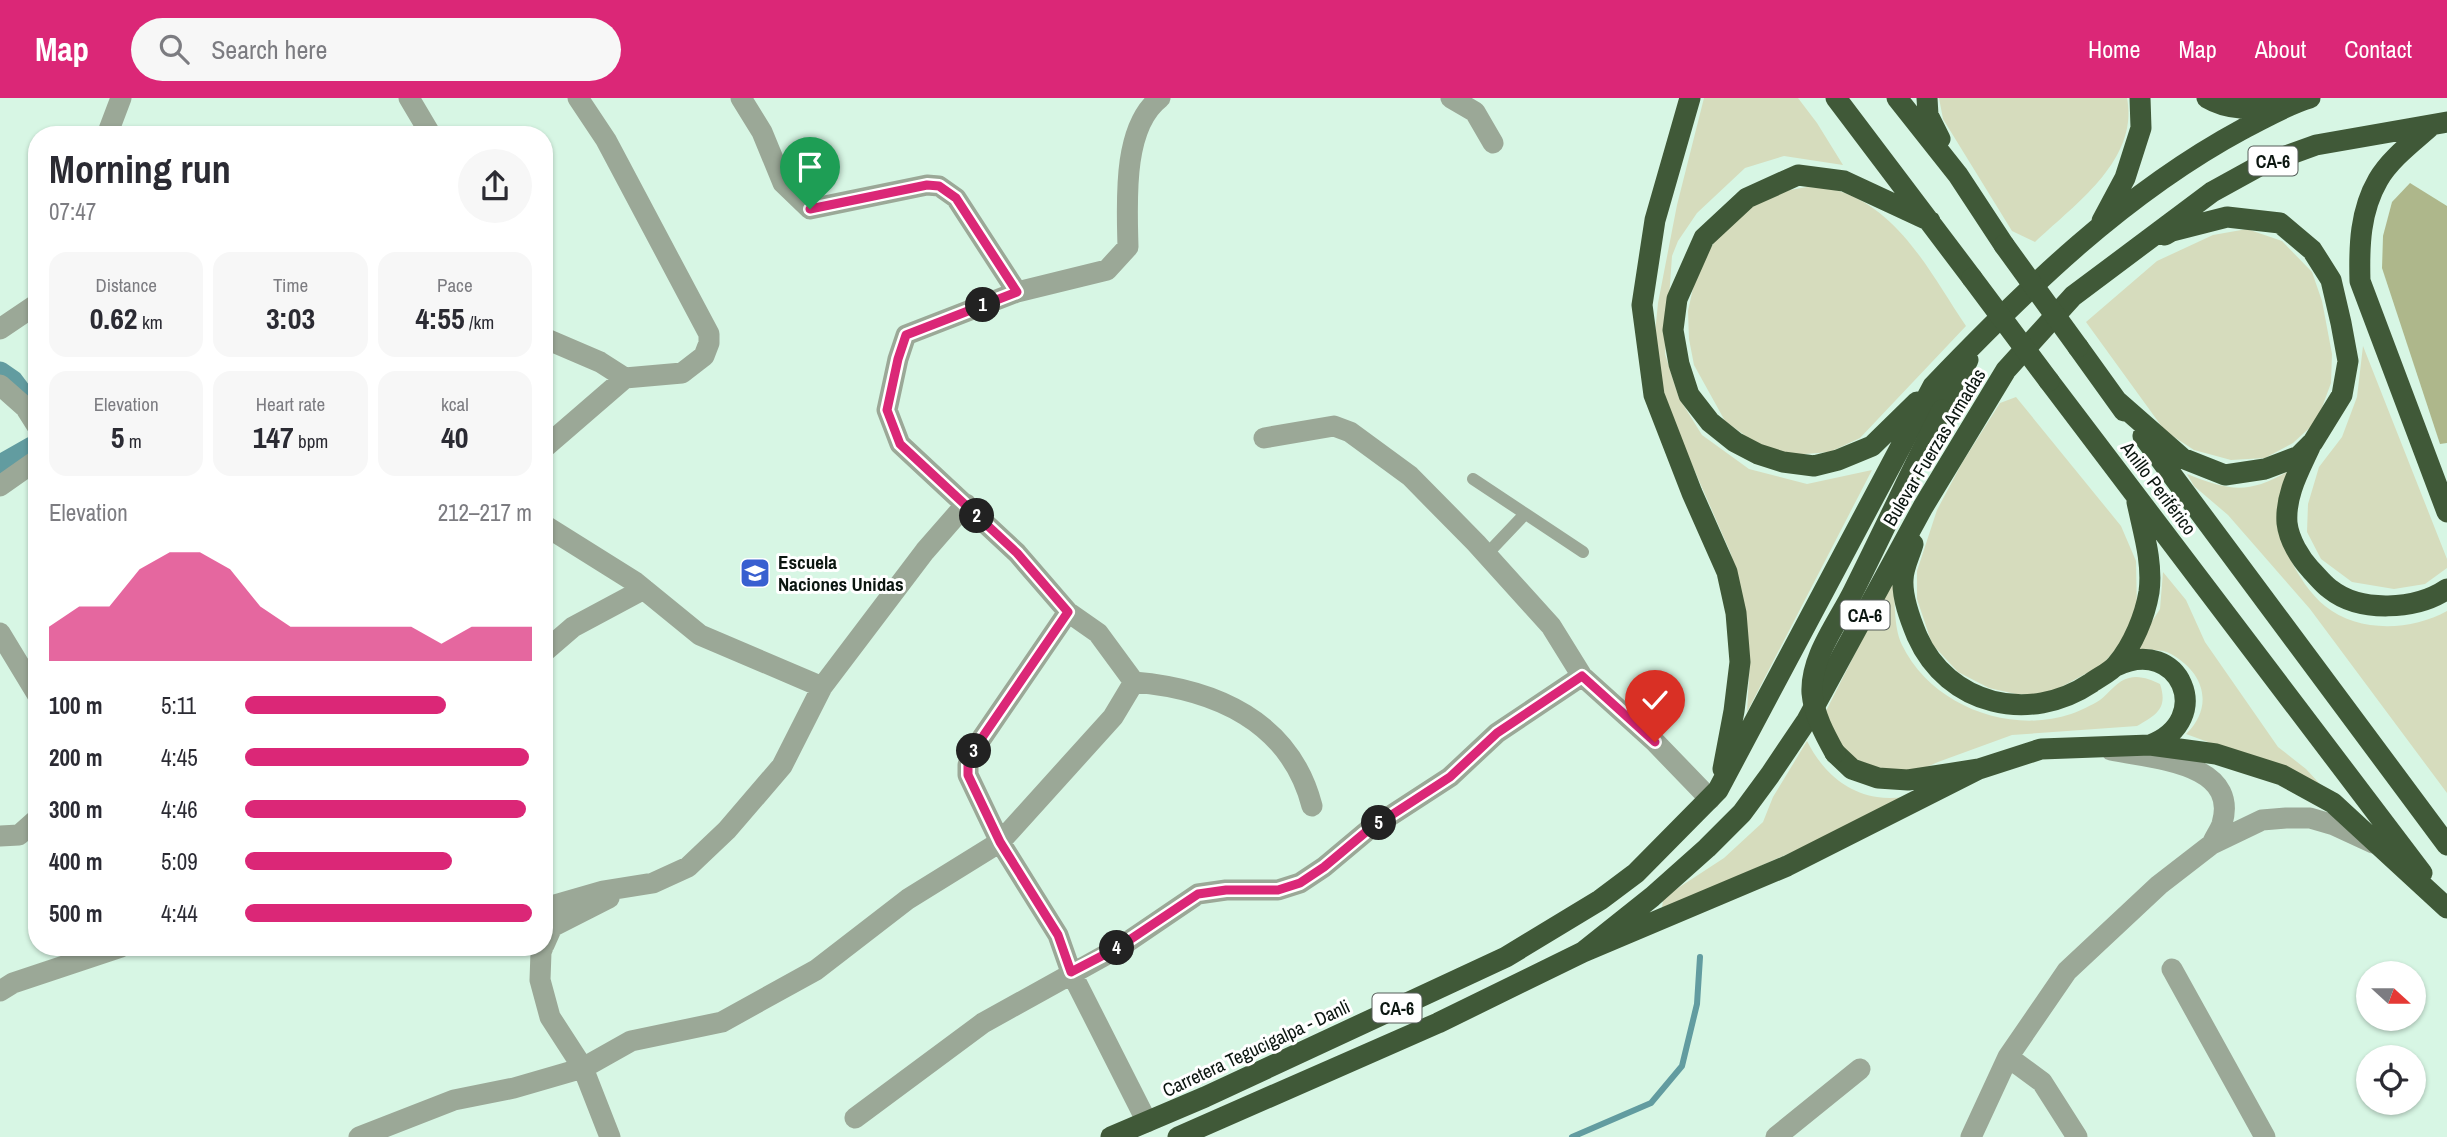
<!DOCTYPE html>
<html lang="en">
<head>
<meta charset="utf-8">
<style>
	:root { --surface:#fff; --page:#f7f7f7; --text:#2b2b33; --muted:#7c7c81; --accent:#db2777 }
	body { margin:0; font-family:"Archivo Narrow",sans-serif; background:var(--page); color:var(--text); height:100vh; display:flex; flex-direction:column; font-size:26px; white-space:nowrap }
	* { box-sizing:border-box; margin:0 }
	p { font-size:23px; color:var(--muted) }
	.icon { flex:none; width:38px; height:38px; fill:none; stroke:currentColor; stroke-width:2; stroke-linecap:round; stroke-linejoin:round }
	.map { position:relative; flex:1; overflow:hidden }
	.side { position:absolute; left:28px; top:28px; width:525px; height:830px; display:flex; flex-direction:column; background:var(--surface); border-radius:28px; box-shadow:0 2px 5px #0004 }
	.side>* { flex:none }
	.needle { width:46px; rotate:111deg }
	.fabs { position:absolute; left:2356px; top:863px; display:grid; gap:14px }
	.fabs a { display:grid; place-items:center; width:70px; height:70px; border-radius:50%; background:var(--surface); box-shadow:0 2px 5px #0004; font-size:35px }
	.pin { position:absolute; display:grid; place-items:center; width:60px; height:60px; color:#fff; margin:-72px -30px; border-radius:50% 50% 50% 0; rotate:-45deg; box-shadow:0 0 7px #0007 }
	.pin .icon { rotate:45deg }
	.km { position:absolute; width:35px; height:35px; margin:-18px; border-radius:50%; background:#222; color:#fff; font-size:19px; line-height:35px; text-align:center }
	.round { display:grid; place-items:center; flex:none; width:74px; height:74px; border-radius:37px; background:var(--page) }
	.head { display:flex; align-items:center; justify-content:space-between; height:119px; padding:0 21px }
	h1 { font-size:38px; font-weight:700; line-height:52px }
	.stats { display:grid; grid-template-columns:repeat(3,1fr); gap:10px; height:119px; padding:7px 21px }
	.stats div { display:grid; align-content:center; border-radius:18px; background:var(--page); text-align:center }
	.stats b { font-size:30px; font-weight:700 }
	.stats small { font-size:19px; font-weight:400 }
	.stats p { font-size:19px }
	.chart { height:196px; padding:14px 21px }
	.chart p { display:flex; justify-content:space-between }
	.chart svg { width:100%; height:126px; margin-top:7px; fill:var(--accent); opacity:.7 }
	ul { padding:0 21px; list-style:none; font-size:23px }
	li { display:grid; grid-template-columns:112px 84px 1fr; align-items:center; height:52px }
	li i { height:18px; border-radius:9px; background:var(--accent) }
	header { display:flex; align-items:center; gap:42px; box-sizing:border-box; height:98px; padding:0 35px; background:var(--accent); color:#fff }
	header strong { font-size:33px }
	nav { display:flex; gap:38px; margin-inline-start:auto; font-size:24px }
	.search { width:490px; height:63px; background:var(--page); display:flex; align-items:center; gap:18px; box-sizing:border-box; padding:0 24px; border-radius:38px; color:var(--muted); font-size:26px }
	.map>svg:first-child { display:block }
	.green { fill:#d6dcbd }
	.forest { fill:#aeb78b }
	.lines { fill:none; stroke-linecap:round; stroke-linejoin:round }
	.stream { stroke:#629ca0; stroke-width:6 }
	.canal { stroke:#629ca0; stroke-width:21 }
	.lane { stroke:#9ba897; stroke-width:12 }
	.street { stroke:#9ba897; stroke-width:21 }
	.highway { stroke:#405938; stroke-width:21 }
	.highway-bridge { stroke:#405938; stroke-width:21 }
	.route-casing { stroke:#fff; stroke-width:14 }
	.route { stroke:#db2777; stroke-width:9 }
	.labels { text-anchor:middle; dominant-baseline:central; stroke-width:6; stroke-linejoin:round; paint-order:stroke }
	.shield { fill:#fff; stroke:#545c58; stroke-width:2 }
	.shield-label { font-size:18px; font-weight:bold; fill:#0b1610 }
	.street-label { font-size:19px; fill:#0b1610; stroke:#fff }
	.poi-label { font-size:19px; font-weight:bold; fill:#0b1610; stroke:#fff; text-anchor:start }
</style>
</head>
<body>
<header>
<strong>Map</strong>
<div class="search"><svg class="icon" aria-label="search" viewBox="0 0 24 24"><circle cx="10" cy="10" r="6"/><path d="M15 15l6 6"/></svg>Search here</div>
<nav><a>Home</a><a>Map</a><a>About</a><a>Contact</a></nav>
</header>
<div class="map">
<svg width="2447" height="1039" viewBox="0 0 2447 1039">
	<rect width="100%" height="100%" fill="#d7f6e4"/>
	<path class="green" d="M1704 0H1798L1817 25 1843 67 1784 58 1745 70 1697 115 1678 143 1672 158 1665 256 1679 300 1702 337 1749 371 1807 386 1872 372 1747 614 1750 561 1731 456 1680 339 1660 284 1653 255 1658 205 1677 107Z
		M1939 0H2127C2139 62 2075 106 2035 144L2012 133 1943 21Z
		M1807 89C1817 90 1829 89 1839 93 1901 113 1932 178 1966 228L1860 340 1830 354 1780 358 1754 344 1725 323 1694 267 1689 241 1688 213 1697 172 1718 138 1743 113 1779 94Z
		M2247 131 2282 143 2312 174 2322 203 2332 256 2331 285 2317 323 2293 345 2265 360 2231 362 2194 352 2165 333 2086 224 2157 163 2213 137Z
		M2363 248 2447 461V470L2425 486 2394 491 2352 484 2321 461 2307 434 2308 406 2319 369 2342 339 2357 299Z
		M2016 299 2121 428 2136 463 2137 513 2124 542 2102 567 2048 596H2016L1989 590 1958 574 1932 546 1917 501V473L1937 412 1962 365 2000 305Z
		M2287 374C2287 391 2285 449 2290 460 2297 476 2311 497 2325 508 2358 535 2411 533 2447 513V695L2310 511 2228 417 2194 388 2187 376C2228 392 2247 397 2287 374Z
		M2163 474 2186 502 2205 544 2278 649 2306 671 2330 697 2249 659 2186 636C2214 609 2205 575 2171 556 2162 551 2145 551 2134 551L2160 511Z
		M1894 478C1895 499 1893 528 1902 547 1931 607 2009 637 2071 616 2080 613 2092 607 2100 602 2109 595 2118 582 2129 580 2140 577 2151 582 2160 586 2168 610 2157 617 2137 628L2012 637 1938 664 1911 676 1889 674 1847 658 1823 619Z
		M1807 643C1821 671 1844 694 1877 699 1889 701 1903 699 1916 699L1668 809H1662L1663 803 1672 794 1724 760 1763 724 1773 699Z"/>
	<path class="forest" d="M2410 85 2447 108V345L2440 346 2382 170 2383 138 2392 104Z"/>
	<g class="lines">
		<path class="stream" d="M1572 1039 1651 1005 1682 968 1697 906 1700 859"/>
		<path class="canal" d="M0 274 13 283 34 311
			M0 367 32 349"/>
		<path class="lane" d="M1473 381 1583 454
			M1487 456 1525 416"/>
		<path class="street" d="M409 0 431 37
			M741 0 762 34 783 85 810 111 927 87 939 88 956 100 1017 194
			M1160 0C1122 29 1127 105 1128 149L1107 172 1017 194 906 237 898 261 887 312 900 346 1017 455 1068 514 1098 535 1134 584C1215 591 1290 623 1312 708
			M1451 0 1475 14 1493 45
			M107 37 121 0
			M0 231 37 206
			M544 240 600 264 625 280
			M0 287 25 309 37 328
			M1264 340 1334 328 1350 334 1410 378 1476 445 1551 528 1582 578 1655 644 1710 701
			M544 350 625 280 682 275 704 258 709 245V236L606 42 578 0
			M0 388 37 362
			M544 427 635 484 700 537 822 589
			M1068 514 975 650 968 667V677L1000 744 1058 837 1071 874 1147 1024
			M0 535 37 596
			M544 554 573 529 644 491
			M2111 652C2152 661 2240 664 2222 726 2220 732 2215 739 2212 746
			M0 738 19 737 37 721
			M544 810 603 793 653 785 688 769 727 732 782 668 822 589 925 453 966 406
			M544 847 552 829 609 800
			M543 849 541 854 540 882 550 919 583 970 610 1039
			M2172 871 2265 1039
			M0 893 13 885 121 849
			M2008 959 2042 984 2077 1039
			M855 1020 983 925 1120 849 1198 796 1226 792H1278L1300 785 1324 769 1367 733 1450 679 1497 635 1582 578
			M359 1039 454 1002 514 990 583 970 631 943 722 924 816 872 908 801 1000 744 1113 619 1134 584
			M1776 1039 1860 971
			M1971 1039 2008 959 2067 873 2159 787 2212 746 2262 722 2286 720H2310L2334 727 2373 745"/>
		<path class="highway" d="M1690 0 1655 122 1642 207 1654 297 1692 395 1727 474 1736 515 1740 564 1734 613 1723 671
			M1836 0 1972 180
			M1897 0 1958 77 2004 147
			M1927 0 1928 17 1940 41
			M2207 0C2229 13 2251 11 2276 8
			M2431 28C2413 44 2390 61 2378 82 2360 113 2359 148 2360 183L2447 414
			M2102 123 2125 80 2141 30 2140 0
			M2078 249 2124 313
			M2049 283 2422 775
			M2117 303 2182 360 2225 377 2265 371 2299 358 2313 344 2342 297 2348 263 2341 225 2331 182 2312 152 2280 125 2227 119 2172 133 2165 137
			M1917 304 1872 348 1838 362 1814 368 1783 364 1758 356 1735 344 1710 324 1689 297 1679 266 1673 232 1677 201 1704 140 1747 100 1798 77 1844 83 1930 123
			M1942 312 1968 262
			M2143 338 2447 747
			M2310 349C2299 373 2285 397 2287 425 2289 442 2300 460 2311 472 2317 478 2323 486 2330 491 2360 515 2416 512 2447 491
			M1913 446C1910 457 1903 470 1903 482 1902 500 1910 521 1917 538 1948 608 2030 626 2091 585 2099 579 2111 574 2117 566 2133 547 2145 518 2149 494 2153 464 2143 433 2137 404
			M2116 568C2180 537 2216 622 2150 647
			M1835 655 1852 671 1878 680 1908 682 1979 671 2041 651 2150 647 2216 656 2282 677 2333 705 2447 810
			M1583 854 1652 799 1707 750 1742 715 1770 677 1807 622 1923 409 2006 272 2073 198 2212 94 2261 67 2316 47 2447 24
			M1111 1039 1205 999 1506 859 1600 802 1636 775 1718 692 1933 288C2026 191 2124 95 2243 31 2265 20 2286 7 2310 0
			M1178 1039 1438 925 1583 854 1787 768 1979 671"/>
		<path class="highway-bridge" d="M2004 147 2078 249
			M1972 180 2049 283
			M1835 655C1825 637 1814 617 1812 595 1810 559 1839 523 1854 492 1884 432 1912 372 1942 312"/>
	</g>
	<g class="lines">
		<g class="route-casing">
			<path id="route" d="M810 111 927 87 939 88 956 100 1017 194 906 237 898 261 887 312 900 346 1017 455 1068 514 975 650 968 667V677L1000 744 1058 837 1071 874 1119 849 1198 796 1226 792H1278L1300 785 1324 769 1367 733 1450 679 1497 635 1582 578 1655 644"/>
		</g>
		<use href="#route" class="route"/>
	</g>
	<defs>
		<g id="school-square" transform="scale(1.575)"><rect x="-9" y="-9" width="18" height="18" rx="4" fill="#395fd0" stroke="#fff"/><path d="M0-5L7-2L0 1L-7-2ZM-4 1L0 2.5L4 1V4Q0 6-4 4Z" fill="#fff"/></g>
	</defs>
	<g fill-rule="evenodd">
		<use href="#school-square" x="755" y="475"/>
	</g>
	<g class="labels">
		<g class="shield">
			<rect x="2248.5" y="48.5" width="49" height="29" rx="5"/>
			<rect x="1840.5" y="502.5" width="49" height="29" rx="5"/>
			<rect x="1372.5" y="895.5" width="49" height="29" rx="5"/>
		</g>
		<g class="shield-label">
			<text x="2273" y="63">CA-6</text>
			<text x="1865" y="517">CA-6</text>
			<text x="1397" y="910">CA-6</text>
		</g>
		<g class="street-label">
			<text transform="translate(1934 349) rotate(-59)">Bulevar Fuerzas Armadas</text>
			<text transform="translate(2159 390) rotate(53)">Anillo Periférico</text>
			<text transform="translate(1256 950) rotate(-25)">Carretera Tegucigalpa - Danli</text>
		</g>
		<g class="poi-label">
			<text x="778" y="464">Escuela<tspan x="778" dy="22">Naciones Unidas</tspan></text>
		</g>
	</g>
</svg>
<div class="fabs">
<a><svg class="needle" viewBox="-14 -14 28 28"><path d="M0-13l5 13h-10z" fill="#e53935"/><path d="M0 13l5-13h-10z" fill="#7c7c81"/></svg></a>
<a><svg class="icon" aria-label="locate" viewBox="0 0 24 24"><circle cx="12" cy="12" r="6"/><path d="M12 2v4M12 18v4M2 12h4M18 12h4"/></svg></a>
</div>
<div class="pin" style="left:810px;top:111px;background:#1e9e55"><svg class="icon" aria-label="arrive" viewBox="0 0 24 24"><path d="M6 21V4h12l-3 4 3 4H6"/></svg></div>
<div class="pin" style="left:1655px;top:644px;background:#d93025"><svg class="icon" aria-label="check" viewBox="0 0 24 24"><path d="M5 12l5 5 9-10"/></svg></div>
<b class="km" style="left:983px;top:207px">1</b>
<b class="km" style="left:977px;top:418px">2</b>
<b class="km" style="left:974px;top:653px">3</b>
<b class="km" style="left:1117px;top:850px">4</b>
<b class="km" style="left:1379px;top:725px">5</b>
<section class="side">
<div class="head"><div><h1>Morning run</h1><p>07:47</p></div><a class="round"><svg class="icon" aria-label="share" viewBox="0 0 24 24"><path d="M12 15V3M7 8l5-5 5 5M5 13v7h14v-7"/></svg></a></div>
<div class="stats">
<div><p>Distance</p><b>0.62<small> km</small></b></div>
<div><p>Time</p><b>3:03</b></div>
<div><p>Pace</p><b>4:55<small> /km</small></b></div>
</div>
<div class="stats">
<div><p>Elevation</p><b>5<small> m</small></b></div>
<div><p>Heart rate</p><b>147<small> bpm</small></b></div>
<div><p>kcal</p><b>40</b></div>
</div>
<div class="chart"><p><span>Elevation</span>212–217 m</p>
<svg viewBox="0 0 160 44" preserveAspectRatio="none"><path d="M0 44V32L10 25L20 25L30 12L40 6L50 6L60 12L70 25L80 32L90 32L100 32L110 32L120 32L130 38L140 32L150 32L160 32V44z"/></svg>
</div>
<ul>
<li><b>100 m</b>5:11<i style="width:70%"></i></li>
<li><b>200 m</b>4:45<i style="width:99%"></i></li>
<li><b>300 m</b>4:46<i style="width:98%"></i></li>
<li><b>400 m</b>5:09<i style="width:72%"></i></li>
<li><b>500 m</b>4:44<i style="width:100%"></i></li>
</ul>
</section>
</div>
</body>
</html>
